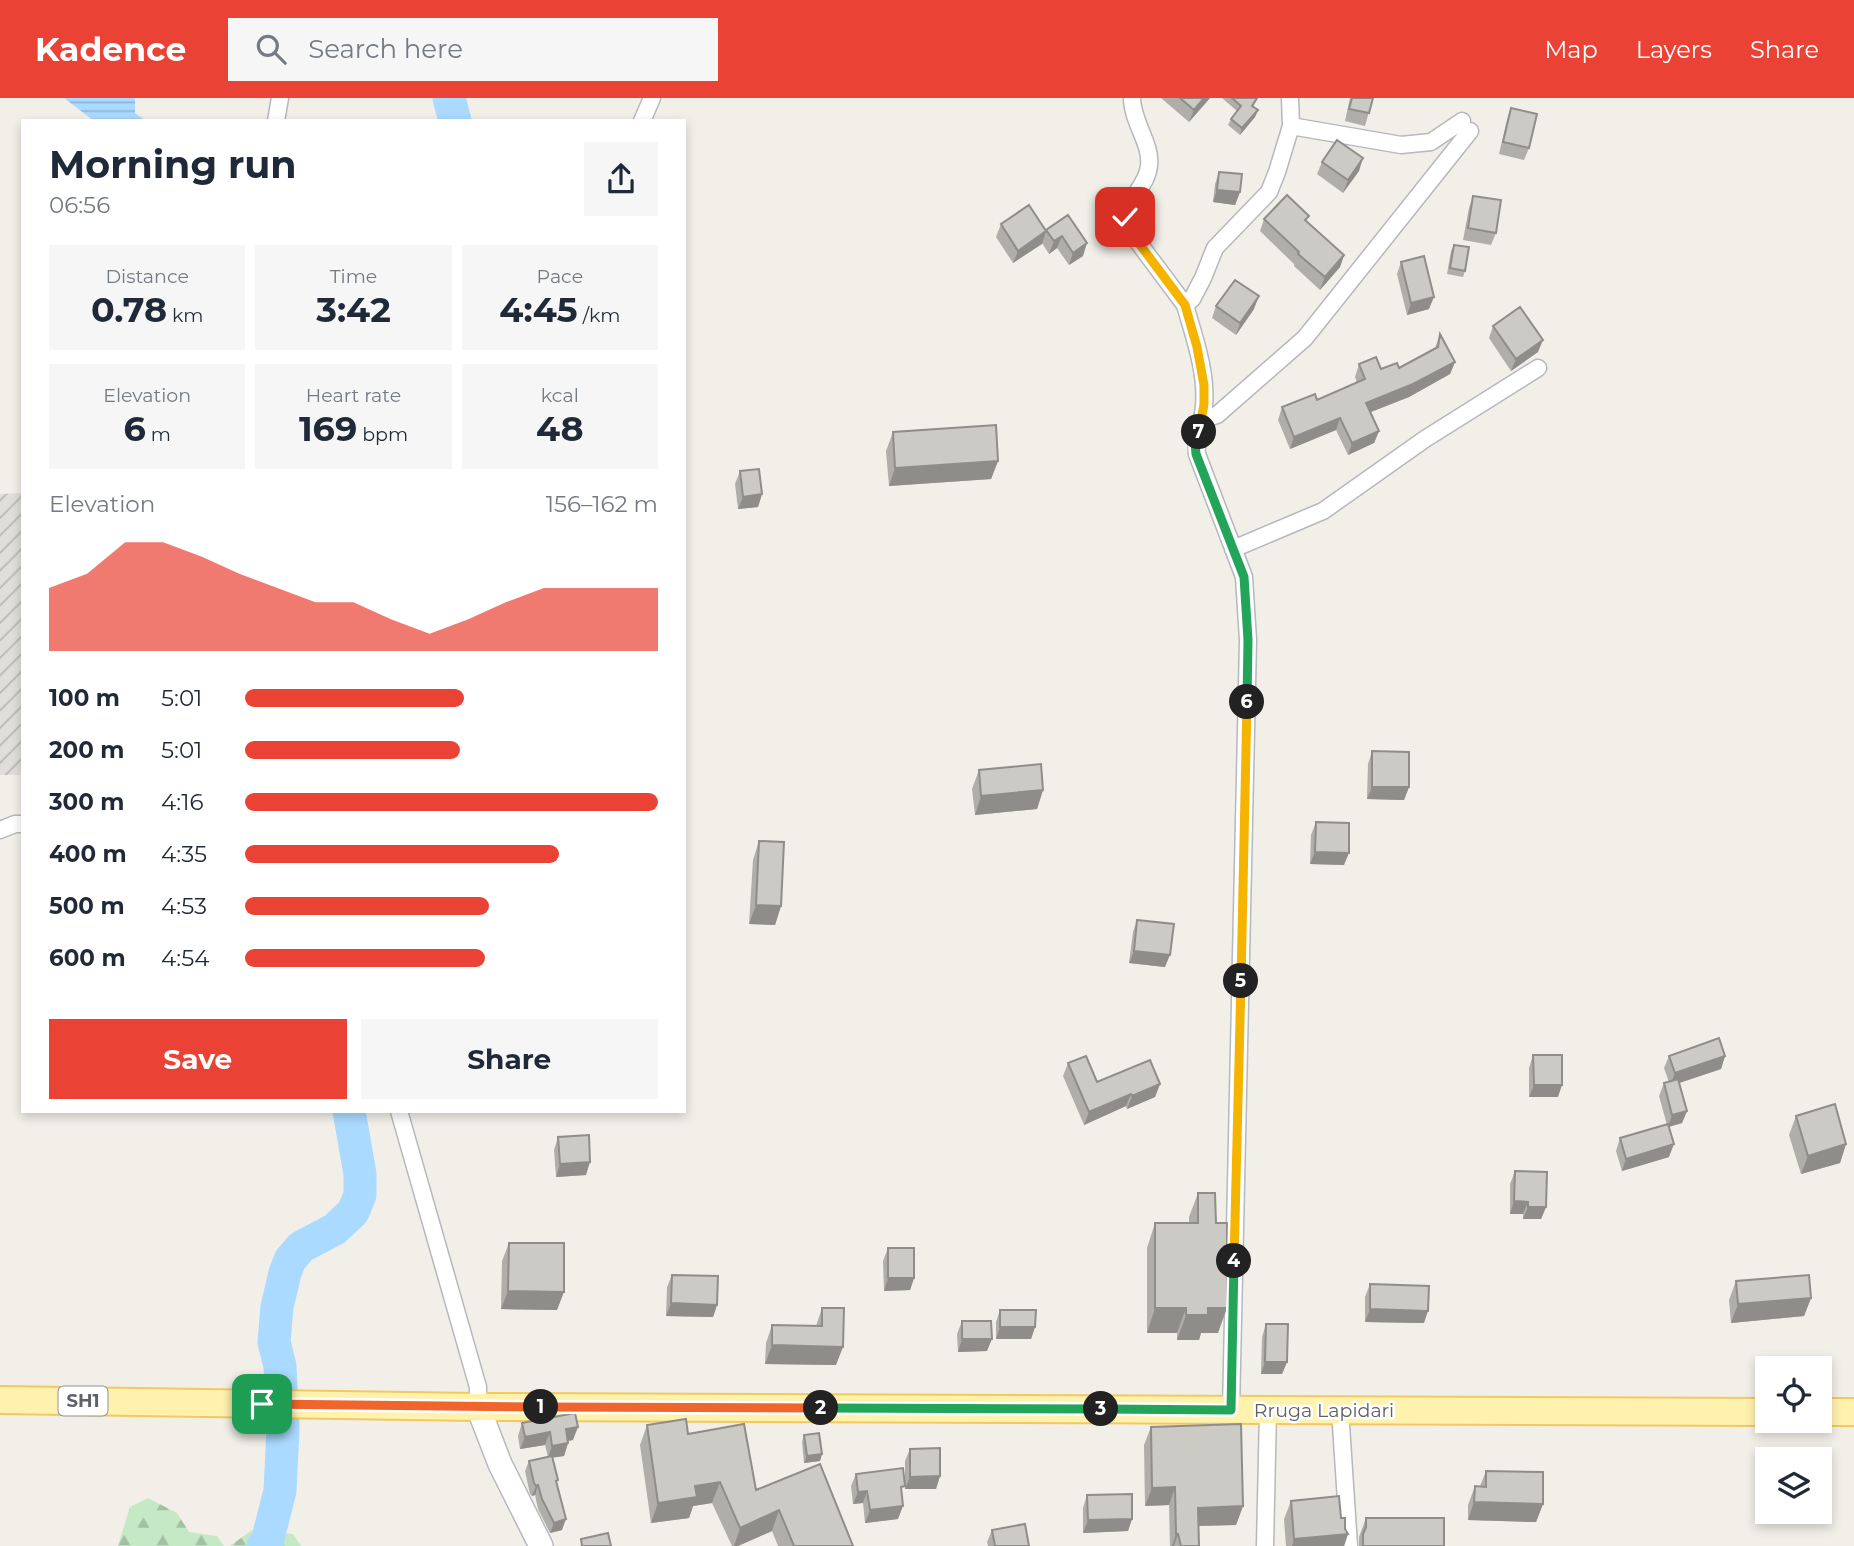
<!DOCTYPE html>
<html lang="en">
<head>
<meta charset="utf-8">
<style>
	:root { --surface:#fff; --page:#f6f6f7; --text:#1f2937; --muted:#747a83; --accent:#ea4335 }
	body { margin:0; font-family:Montserrat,sans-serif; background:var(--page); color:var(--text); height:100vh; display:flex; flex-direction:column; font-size:26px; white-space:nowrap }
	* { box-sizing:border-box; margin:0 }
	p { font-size:23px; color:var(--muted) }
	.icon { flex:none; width:38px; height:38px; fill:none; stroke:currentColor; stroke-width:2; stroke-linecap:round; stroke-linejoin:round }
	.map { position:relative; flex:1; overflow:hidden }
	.details { position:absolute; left:21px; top:21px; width:665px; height:994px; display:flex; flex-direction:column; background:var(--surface); border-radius:0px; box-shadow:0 4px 10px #0003 }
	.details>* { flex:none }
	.buttons { position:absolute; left:1755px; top:1258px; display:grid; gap:14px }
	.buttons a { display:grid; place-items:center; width:77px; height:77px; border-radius:0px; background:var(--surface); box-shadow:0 4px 10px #0003; font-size:35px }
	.pin { position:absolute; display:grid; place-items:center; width:60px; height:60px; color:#fff; margin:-30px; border-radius:14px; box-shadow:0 4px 10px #0006 }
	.km { position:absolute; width:35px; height:35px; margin:-18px; border-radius:50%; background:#222; color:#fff; font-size:19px; line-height:35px; text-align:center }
	.round { display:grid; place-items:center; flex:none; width:74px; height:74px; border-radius:0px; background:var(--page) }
	.headline { display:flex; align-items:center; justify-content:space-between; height:119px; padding:0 28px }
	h1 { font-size:38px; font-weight:700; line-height:52px }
	.stats { display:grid; grid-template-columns:repeat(3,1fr); gap:10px; height:119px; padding:7px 28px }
	.stats div { display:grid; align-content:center; border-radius:0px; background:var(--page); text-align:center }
	.stats b { font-size:35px; font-weight:700 }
	.stats small { font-size:19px; font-weight:400 }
	.stats p { font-size:19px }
	.chart { height:196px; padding:14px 28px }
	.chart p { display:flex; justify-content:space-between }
	.chart svg { width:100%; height:126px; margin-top:7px; fill:var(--accent); opacity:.7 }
	.button { display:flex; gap:14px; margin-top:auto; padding:14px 28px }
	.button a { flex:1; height:80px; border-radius:0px; background:var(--accent); color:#fff; font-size:28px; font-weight:700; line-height:80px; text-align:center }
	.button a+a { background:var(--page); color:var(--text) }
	ul { padding:0 28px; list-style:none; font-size:23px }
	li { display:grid; grid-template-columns:112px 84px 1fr; align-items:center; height:52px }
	li i { height:18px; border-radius:9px; background:var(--accent) }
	header { display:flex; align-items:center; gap:42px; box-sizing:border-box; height:98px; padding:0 35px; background:var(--accent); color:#fff }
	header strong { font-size:33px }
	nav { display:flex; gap:38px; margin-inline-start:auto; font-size:24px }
	.search { width:490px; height:63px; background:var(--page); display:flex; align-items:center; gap:18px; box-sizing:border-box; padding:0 24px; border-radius:0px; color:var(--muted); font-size:26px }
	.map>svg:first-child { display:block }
	.industrial { fill:url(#industrial-furrows) }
	.forest { fill:url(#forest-firs) }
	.water { fill:url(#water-rules) }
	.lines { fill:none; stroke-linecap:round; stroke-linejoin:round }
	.stream { stroke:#aadaff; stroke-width:5 }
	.river { stroke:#aadaff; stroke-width:33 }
	.street-casing { stroke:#b5b8bc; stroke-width:19 }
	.secondary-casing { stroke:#b6babf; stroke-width:26 }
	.primary-casing { stroke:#f2c960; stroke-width:30 }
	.street { stroke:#fff; stroke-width:16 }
	.secondary { stroke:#fff; stroke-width:23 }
	.primary { stroke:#fff2af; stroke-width:26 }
	.wall { fill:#afaea9 }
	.shaded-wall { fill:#8f8d8a }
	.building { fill:#cccac5; stroke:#8f8d8a; stroke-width:2 }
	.split-1-casing { stroke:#fff; stroke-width:14 }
	.split-2-casing { stroke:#fff; stroke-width:14 }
	.split-3-casing { stroke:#fff; stroke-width:14 }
	.split-4-casing { stroke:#fff; stroke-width:14 }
	.split-5-casing { stroke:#fff; stroke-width:14 }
	.split-6-casing { stroke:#fff; stroke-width:14 }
	.split-7-casing { stroke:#fff; stroke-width:14 }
	.split-8-casing { stroke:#fff; stroke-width:14 }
	.split-1 { stroke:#f0652b; stroke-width:9 }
	.split-2 { stroke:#f0652b; stroke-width:9 }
	.split-3 { stroke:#22a559; stroke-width:9 }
	.split-4 { stroke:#22a559; stroke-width:9 }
	.split-5 { stroke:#f5b400; stroke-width:9 }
	.split-6 { stroke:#f5b400; stroke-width:9 }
	.split-7 { stroke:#22a559; stroke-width:9 }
	.split-8 { stroke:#f5b400; stroke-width:9 }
	.labels { text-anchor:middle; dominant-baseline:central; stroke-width:5; stroke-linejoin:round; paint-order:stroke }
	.shield { fill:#fff; stroke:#8f9295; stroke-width:2 }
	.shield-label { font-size:18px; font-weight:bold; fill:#5f6368 }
	.street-label { font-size:19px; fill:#5f6368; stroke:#fff }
</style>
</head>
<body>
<header>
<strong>Kadence</strong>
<div class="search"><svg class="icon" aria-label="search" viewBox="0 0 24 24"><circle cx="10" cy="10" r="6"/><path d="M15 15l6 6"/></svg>Search here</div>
<nav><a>Map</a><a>Layers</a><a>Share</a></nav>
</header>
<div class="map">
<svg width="1854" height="1448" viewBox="0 0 1854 1448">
	<defs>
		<pattern id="industrial-furrows" width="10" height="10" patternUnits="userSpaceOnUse" patternTransform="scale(1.75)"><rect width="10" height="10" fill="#e0deda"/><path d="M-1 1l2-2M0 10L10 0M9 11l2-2" fill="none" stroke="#b9b8b5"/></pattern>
		<pattern id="forest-firs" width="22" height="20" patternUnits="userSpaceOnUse" patternTransform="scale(1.75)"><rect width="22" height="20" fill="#c5e8c5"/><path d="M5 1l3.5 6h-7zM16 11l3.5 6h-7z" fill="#a3c0a4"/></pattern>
		<pattern id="water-rules" width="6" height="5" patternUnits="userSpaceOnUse" patternTransform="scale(1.75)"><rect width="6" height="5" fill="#aadaff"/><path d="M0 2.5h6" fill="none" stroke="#8eb4d2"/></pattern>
	</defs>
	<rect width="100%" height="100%" fill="#f1efe8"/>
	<path class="industrial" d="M23 395V677H0V396Z"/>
	<path class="forest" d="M148 1400 177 1415 189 1434 217 1438 224 1448H118L130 1409Z
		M252 1432 293 1436 301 1448H230Z"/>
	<path class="water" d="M64 0H135V15L146 23H94Z"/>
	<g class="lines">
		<path class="stream" d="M267 1444 272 1448"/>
		<path class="river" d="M449 0 455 23
			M263 1448 267 1444 280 1393 283 1331 280 1268 274 1244 277 1209 285 1175 290 1162 301 1149 335 1131 353 1114 360 1097V1076L349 1013"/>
		<g class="street-casing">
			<path id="street" d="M1132 0C1132 24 1152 46 1149 68 1147 90 1122 104 1126 128L1185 207
				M276 23 280 0
				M642 23 652 0
				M1291 28 1401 47 1431 44 1462 23
				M1202 322 1217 317 1305 240 1470 33
				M1233 451 1323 413 1425 341 1538 270
				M0 732 15 726H23
				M399 1013 478 1289V1309
				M1231 1312 1248 542 1244 479 1197 356C1195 339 1203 325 1204 308 1207 274 1194 239 1185 207L1192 201 1203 180 1215 150 1269 94 1277 74 1291 28 1290 0
				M1340 1312 1349 1448
				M1265 1448 1268 1312"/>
		</g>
		<g class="secondary-casing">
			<path id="secondary" d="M478 1309 500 1366 541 1448"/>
		</g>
		<g class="primary-casing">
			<path id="primary" d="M0 1302 478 1309 1768 1314
				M1820 1314H1854"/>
		</g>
		<use href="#street" class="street"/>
		<use href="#secondary" class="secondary"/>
		<use href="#primary" class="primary"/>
	</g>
	<path class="wall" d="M1161 0H1210L1189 24Z
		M1222 0H1258L1253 9 1258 12 1255 19 1240 37 1228 27 1231 21 1237 13Z
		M1350 0H1373L1365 28 1345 23Z
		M1511 10 1529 50 1524 62 1499 56 1507 22Z
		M1322 64 1359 73 1343 95 1317 76Z
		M1219 74 1240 94 1235 107 1213 104 1215 86Z
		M1473 98 1496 135 1491 147 1463 142 1469 110Z
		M1068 117 1083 158 1069 167 1057 150 1049 156 1042 145 1013 165 996 139 1001 126 1046 132Z
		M1264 121 1307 124 1344 157 1340 169 1320 192 1294 168V166L1260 133Z
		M1454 147 1465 173 1463 179 1447 176 1451 153Z
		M1401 164 1429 211 1407 217 1397 176Z
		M1216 208 1254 211 1236 237 1212 220Z
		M1493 228 1538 254 1511 273 1489 240Z
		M1440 236 1455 264 1450 276 1409 299 1370 314 1379 333 1374 345 1348 357 1336 332 1290 351 1278 322 1282 309 1317 302 1357 285 1355 279 1359 266 1381 271 1399 270 1435 250Z
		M893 334 998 363 991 381 889 388 886 353Z
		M740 373 762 396 758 409 738 411 735 386Z
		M1372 653 1409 689 1404 702 1367 701 1368 666Z
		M979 672 1043 692 1037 711 975 717 972 691Z
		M1316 724 1344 767 1310 766 1311 737Z
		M759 743 781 808 775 827 749 826 753 762Z
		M1137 822 1165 869 1129 865 1133 834Z
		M1533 957 1558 999H1529V970Z
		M1669 958H1725L1721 971 1679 985 1687 1013 1682 1025 1669 1029V1059L1622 1073 1616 1053 1620 1040 1667 1027 1659 998 1664 985 1669 984 1664 970Z
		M1068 965 1097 984 1160 986 1155 999 1127 1011 1126 1008 1084 1027 1063 978Z
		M1796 1018 1846 1046 1840 1065 1801 1076 1789 1037Z
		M558 1039 586 1077 556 1079 554 1052Z
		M1515 1073 1546 1109 1541 1121H1523V1116H1510V1086Z
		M1198 1095 1218 1235H1201L1199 1242H1177V1235H1147V1150L1155 1125H1189V1119Z
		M509 1145 557 1212 501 1211 502 1163Z
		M888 1150 914 1180 910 1192 884 1193 883 1163Z
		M672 1177 717 1207 713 1219 666 1218 667 1189Z
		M1736 1183 1811 1200 1804 1218 1731 1225 1729 1202Z
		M1370 1186 1424 1225 1365 1224V1199Z
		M822 1210 836 1267 765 1266 766 1245 772 1227 816 1228Z
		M1000 1212 1035 1229 1031 1241H996V1224Z
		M962 1223 987 1253 958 1254 957 1236Z
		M1266 1226 1287 1264 1282 1276H1261L1262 1239Z
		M522 1325 573 1342 568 1343V1345L564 1358 552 1360 562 1432 550 1435 538 1411 535 1397 532 1398 530 1396 525 1373 529 1363 548 1359 545 1347 520 1351 518 1338Z
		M647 1327 688 1336 756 1392 853 1448H778L772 1433 738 1448H732L712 1405 693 1408 689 1420 651 1425 640 1347Z
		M1151 1329 1243 1408 1236 1427 1198 1428 1199 1448H1170L1169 1407 1145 1408 1144 1347Z
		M804 1337 822 1356 820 1363 804 1365 802 1344Z
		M910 1351 940 1378 936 1391H905V1363Z
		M1486 1373 1543 1406 1536 1424 1468 1422V1407L1475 1388H1480Z
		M856 1376 902 1397 898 1421 865 1425 863 1405 853 1406 851 1388Z
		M1087 1397 1132 1421 1128 1433 1083 1435V1410Z
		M1291 1403 1341 1420 1348 1436 1344 1448H1286L1284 1421Z
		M1366 1420 1444 1448H1359V1439Z
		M992 1432 1029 1448H988L987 1444Z"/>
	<path class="shaded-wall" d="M1204 0H1210L1189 24 1194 12Z
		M1258 12 1255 19 1240 37 1242 30Z
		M1363 60 1359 73 1343 95 1348 82Z
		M1217 92 1240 94 1235 107 1213 104Z
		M1046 133 1042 146 1013 165 1018 153Z
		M1062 138 1057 150 1049 156 1054 143Z
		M1087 145 1083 158 1069 167 1073 155Z
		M1344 157 1340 169 1320 192 1325 179Z
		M1259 198 1254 211 1236 237 1240 225Z
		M1434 199 1429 211 1407 217 1411 205Z
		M1543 242 1538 254 1511 273 1516 261Z
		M1455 264 1450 276 1409 299 1361 318 1366 305Z
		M1340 320 1336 332 1290 351 1294 339Z
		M1379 333 1374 345 1348 357 1352 345Z
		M998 363 991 381 889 388 895 370Z
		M762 396 758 409 738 411 743 399Z
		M1372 689H1409L1404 702 1367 701Z
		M1043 692 1037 711 975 717 981 698Z
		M1315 754 1349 755 1344 767 1310 766Z
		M756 807 781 808 775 827 749 826Z
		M1134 853 1170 857 1165 869 1129 865Z
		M1725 958 1721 971 1670 988 1675 975Z
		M1160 986 1155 999 1127 1011 1132 998Z
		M1534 987H1562L1558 999H1529Z
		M1131 996 1126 1008 1084 1027 1089 1014Z
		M1687 1013 1682 1025 1668 1029 1672 1017Z
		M1674 1046 1669 1059 1622 1073 1626 1061Z
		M1846 1046 1840 1065 1801 1076 1808 1058Z
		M590 1064 586 1077 556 1079 560 1066Z
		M1514 1103 1528 1104 1523 1116H1510Z
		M1528 1109H1546L1541 1121H1523Z
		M888 1180H914L910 1192 884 1193Z
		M508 1193 564 1194 557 1212 501 1211Z
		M1811 1200 1804 1218 1731 1225 1738 1206Z
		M671 1205 717 1207 713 1219 666 1218Z
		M1155 1210H1186L1177 1235H1147Z
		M1208 1210H1227L1218 1235H1201L1199 1242H1177L1186 1217Z
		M1370 1211 1428 1213 1424 1225 1365 1224Z
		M1000 1229H1035L1031 1241H996Z
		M962 1241H992L987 1253 958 1254Z
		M772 1247 843 1249 836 1267 765 1266Z
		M1265 1264H1287L1282 1276H1261Z
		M578 1329 573 1342 561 1344 566 1331Z
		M550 1334 545 1347 520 1351 525 1339Z
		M568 1345 564 1358 548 1360 552 1348Z
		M822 1356 820 1363 804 1365 807 1358Z
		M940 1378 936 1391H905L910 1379Z
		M720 1384 712 1405 693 1408 689 1420 651 1425 658 1405 695 1388Z
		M538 1387 535 1397 532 1398 536 1388Z
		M1175 1389 1169 1407 1145 1408 1152 1390Z
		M867 1393 863 1405 853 1406 858 1394Z
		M1474 1404 1543 1406 1536 1424 1468 1422Z
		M903 1408 898 1421 865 1425 870 1412Z
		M1243 1408 1236 1427 1191 1428 1198 1410Z
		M779 1412 772 1433 738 1448H734L740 1430Z
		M566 1421 562 1432 550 1435 554 1425Z
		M1132 1421 1128 1433 1083 1435 1088 1422Z
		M1176 1436H1178L1174 1448H1172Z
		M1348 1436 1344 1448H1292L1294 1441Z"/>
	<path class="building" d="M1180 0H1204L1194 12Z
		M1232 0H1257L1252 8 1258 12 1242 30 1231 21 1241 8Z
		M1352 0H1373L1369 15 1349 11Z
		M1511 10 1537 16 1529 50 1503 44Z
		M1337 42 1363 60 1348 82 1322 64Z
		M1219 74 1242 76 1240 94 1217 92Z
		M1287 97 1309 118 1305 122 1344 157 1325 179 1298 156 1299 154 1264 121Z
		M1473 98 1501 102 1496 135 1468 130Z
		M1029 107 1046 133 1018 153 1001 126Z
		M1068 117 1087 145 1073 155 1062 138 1054 143 1046 132Z
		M1454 147 1469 149 1465 173 1450 170Z
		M1424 158 1434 199 1411 205 1401 164Z
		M1235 182 1259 198 1240 225 1216 208Z
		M1520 209 1543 242 1516 261 1493 228Z
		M1440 236 1455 264 1413 286 1366 305 1379 333 1352 345 1340 320 1294 339 1282 309 1315 296 1317 302 1365 281 1359 266 1376 259 1381 271 1397 265 1399 270 1438 249Z
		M996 327 998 363 895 370 893 334Z
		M759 371 762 396 743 399 740 373Z
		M1372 653 1409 654V689H1372Z
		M1041 666 1043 692 981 698 979 672Z
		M1316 724 1349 725V755L1315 754Z
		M759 743 784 744 781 808 756 807Z
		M1137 822 1174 826 1170 857 1134 853Z
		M1719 940 1725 958 1675 975 1669 958Z
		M1533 957H1562V987H1534Z
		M1086 958 1097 984 1150 962 1160 986 1132 998 1131 996 1089 1014 1068 965Z
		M1678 981 1687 1013 1672 1017 1664 985Z
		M1835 1006 1846 1046 1808 1058 1796 1018Z
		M1668 1026 1674 1046 1626 1061 1620 1040Z
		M589 1037 590 1064 560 1066 558 1039Z
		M1515 1073 1547 1074 1546 1109H1528V1104L1514 1103Z
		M1198 1095H1215L1216 1125H1227V1210H1208V1217H1186V1210H1155V1125H1198Z
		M509 1145H564V1194L508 1193Z
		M888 1150H914V1180H888Z
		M672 1177 718 1178 717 1207 671 1205Z
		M1809 1177 1811 1200 1738 1206 1736 1183Z
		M1370 1186 1429 1188 1428 1213 1370 1211Z
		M822 1210H844L843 1249 772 1247V1227L822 1228Z
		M1000 1212H1036L1035 1229H1000Z
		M962 1223H991L992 1241H962Z
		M1266 1226H1288L1287 1264H1265Z
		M575 1315 578 1329 566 1331 568 1345 552 1348 550 1334 525 1339 522 1325Z
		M686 1321 688 1336 744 1326 756 1392 820 1366 853 1448H794L779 1412 740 1430 720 1384 695 1388 697 1399 658 1405 647 1327Z
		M1241 1326 1243 1408 1198 1410 1199 1448H1181L1178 1436H1176L1175 1389 1152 1390 1151 1329Z
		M819 1335 822 1356 807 1358 804 1337Z
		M940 1350V1378L910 1379V1351Z
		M552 1358 558 1382 556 1383 566 1421 554 1425 542 1401 538 1387 536 1388 534 1385 529 1363Z
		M903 1370 905 1388 901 1389 903 1408 870 1412 867 1393 858 1394 856 1376Z
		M1486 1373 1543 1374V1406L1474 1404 1475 1388 1486 1389Z
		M1132 1396V1421L1088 1422 1087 1397Z
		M1339 1398 1341 1420H1345V1431L1348 1436 1294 1441 1291 1403Z
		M1366 1420H1444V1448H1363V1436L1366 1429Z
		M1025 1426 1029 1448H995L992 1432Z
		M608 1435 611 1448H582L581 1441Z"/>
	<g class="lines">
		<g class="split-1-casing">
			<path id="split-1" d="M262 1306 541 1309"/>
		</g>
		<g class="split-2-casing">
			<path id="split-2" d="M541 1309 821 1310"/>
		</g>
		<g class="split-3-casing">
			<path id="split-3" d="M821 1310 1101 1311"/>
		</g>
		<g class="split-4-casing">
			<path id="split-4" d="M1101 1311 1231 1312 1234 1163"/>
		</g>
		<g class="split-5-casing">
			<path id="split-5" d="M1234 1163 1241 883"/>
		</g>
		<g class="split-6-casing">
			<path id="split-6" d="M1241 883 1247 604"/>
		</g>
		<g class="split-7-casing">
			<path id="split-7" d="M1199 334 1195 345 1196 356 1244 479 1248 542 1247 604"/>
		</g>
		<g class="split-8-casing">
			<path id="split-8" d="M1125 119 1126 128 1185 207 1197 249 1204 287V306L1199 334"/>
		</g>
		<use href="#split-1" class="split-1"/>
		<use href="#split-2" class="split-2"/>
		<use href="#split-3" class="split-3"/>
		<use href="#split-4" class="split-4"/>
		<use href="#split-5" class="split-5"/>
		<use href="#split-6" class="split-6"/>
		<use href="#split-7" class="split-7"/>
		<use href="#split-8" class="split-8"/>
	</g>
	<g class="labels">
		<rect class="shield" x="58.5" y="1288.5" width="49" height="29" rx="5"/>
		<g class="shield-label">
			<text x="83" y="1303">SH1</text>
		</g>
		<g class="street-label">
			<text x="1324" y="1312">Rruga Lapidari</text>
		</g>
	</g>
</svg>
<div class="buttons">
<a><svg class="icon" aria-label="locate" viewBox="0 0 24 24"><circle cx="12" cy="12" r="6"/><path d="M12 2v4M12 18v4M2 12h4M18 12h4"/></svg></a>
<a><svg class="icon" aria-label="layers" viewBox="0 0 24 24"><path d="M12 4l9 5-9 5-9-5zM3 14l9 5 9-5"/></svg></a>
</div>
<div class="pin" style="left:262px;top:1306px;background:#1e9e55"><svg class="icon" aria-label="arrive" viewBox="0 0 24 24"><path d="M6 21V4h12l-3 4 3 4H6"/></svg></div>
<div class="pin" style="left:1125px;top:119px;background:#d93025"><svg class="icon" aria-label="check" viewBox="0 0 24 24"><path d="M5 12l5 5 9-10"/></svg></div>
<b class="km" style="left:541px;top:1309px">1</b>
<b class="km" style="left:821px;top:1310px">2</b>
<b class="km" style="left:1101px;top:1311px">3</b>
<b class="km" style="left:1234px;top:1163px">4</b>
<b class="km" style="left:1241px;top:883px">5</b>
<b class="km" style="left:1247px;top:604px">6</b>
<b class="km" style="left:1199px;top:334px">7</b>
<section class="details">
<div class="headline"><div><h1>Morning run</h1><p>06:56</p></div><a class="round"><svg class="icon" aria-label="share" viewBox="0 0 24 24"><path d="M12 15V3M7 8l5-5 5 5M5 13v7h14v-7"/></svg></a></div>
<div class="stats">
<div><p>Distance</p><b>0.78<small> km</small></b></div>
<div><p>Time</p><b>3:42</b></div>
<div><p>Pace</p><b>4:45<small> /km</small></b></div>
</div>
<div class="stats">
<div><p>Elevation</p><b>6<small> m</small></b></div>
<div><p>Heart rate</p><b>169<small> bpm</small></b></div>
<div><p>kcal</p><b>48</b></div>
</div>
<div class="chart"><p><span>Elevation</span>156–162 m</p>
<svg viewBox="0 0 160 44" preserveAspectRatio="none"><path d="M0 44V22L10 17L20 6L30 6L40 11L50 17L60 22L70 27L80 27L90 33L100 38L110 33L120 27L130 22L140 22L150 22L160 22V44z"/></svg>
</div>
<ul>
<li><b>100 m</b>5:01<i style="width:53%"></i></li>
<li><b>200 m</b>5:01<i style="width:52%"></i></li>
<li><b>300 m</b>4:16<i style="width:100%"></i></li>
<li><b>400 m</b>4:35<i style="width:76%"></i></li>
<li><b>500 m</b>4:53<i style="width:59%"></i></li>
<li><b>600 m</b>4:54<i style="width:58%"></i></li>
</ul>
<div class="button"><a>Save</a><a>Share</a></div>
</section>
</div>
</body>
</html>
